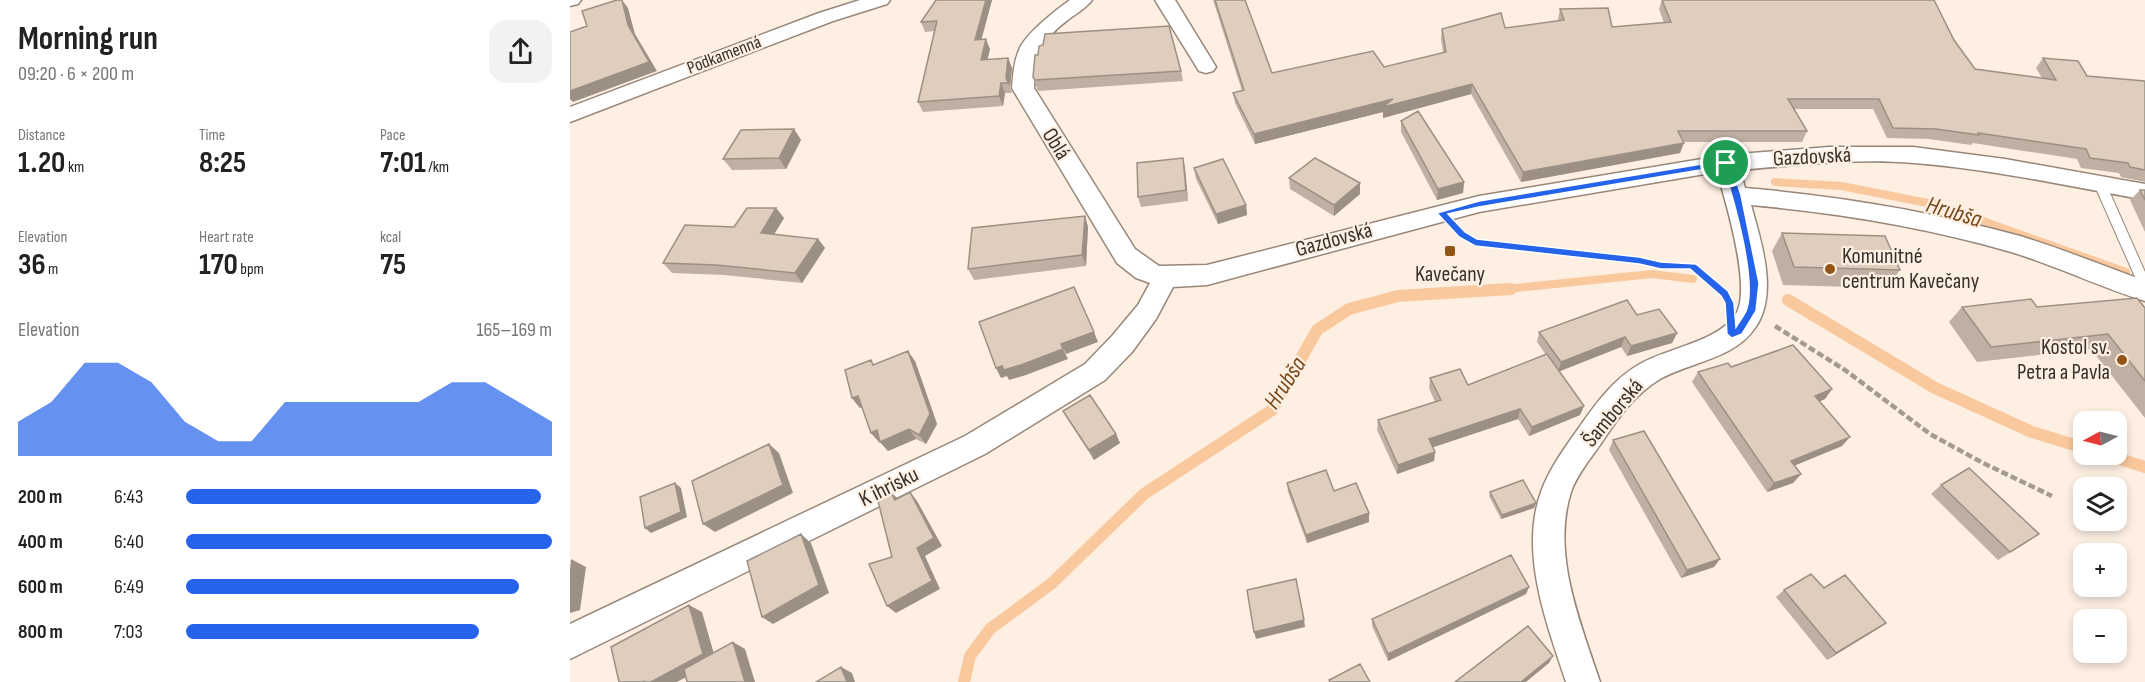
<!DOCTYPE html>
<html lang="en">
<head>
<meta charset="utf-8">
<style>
	:root { --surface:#fff; --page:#f2f2f2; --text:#222; --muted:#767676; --accent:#2563eb }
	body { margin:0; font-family:"Sofia Sans Condensed",sans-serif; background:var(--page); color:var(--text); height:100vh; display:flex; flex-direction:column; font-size:22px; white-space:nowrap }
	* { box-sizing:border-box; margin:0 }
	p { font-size:20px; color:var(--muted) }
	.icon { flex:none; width:33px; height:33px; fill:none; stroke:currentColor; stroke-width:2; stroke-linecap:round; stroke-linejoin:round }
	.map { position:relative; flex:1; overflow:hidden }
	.drawer { display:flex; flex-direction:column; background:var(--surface); width:570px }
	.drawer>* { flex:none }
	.needle { width:39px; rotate:263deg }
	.tools { position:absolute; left:1503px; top:411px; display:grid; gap:12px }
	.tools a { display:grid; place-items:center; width:54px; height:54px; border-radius:12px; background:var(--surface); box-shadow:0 3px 9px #0003; font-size:30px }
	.pin { position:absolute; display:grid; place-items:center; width:51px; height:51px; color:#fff; margin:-26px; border:3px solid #fff; border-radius:50%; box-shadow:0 2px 6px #0007 }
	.round { display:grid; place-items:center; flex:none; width:63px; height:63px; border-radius:18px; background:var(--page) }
	.summary { display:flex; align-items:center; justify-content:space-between; height:102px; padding:0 18px }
	h1 { font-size:33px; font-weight:700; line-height:45px }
	.figures { display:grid; grid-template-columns:repeat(3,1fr); gap:9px; height:102px; padding:6px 18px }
	.figures div { display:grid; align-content:center }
	.figures b { font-size:30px; font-weight:700 }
	.figures small { font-size:16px; font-weight:400 }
	.figures p { font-size:16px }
	.chart { height:168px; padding:12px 18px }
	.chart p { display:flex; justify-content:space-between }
	.chart svg { width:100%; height:108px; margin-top:6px; fill:var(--accent); opacity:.7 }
	ul { padding:0 18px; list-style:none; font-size:20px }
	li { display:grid; grid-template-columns:96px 72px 1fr; align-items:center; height:45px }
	li i { height:15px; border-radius:8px; background:var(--accent) }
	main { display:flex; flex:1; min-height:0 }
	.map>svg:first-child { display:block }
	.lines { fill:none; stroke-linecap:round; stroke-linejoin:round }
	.stream-far1 { stroke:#fac89d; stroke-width:8 }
	.stream { stroke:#fac89d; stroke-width:12 }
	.service-casing { stroke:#988779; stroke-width:2 }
	.minor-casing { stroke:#988779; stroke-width:3 }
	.path-far1 { stroke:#a59a91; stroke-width:3; stroke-dasharray:5 2; stroke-linecap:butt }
	.path { stroke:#a59a91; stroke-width:4.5; stroke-dasharray:7 3; stroke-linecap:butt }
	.service { fill:#fff; fill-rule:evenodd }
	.minor { fill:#fff; fill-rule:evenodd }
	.wall { fill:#c0b0a3 }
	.shaded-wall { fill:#9c9085 }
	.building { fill:#dfcdbe; stroke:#9c9085; stroke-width:1.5 }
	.route { fill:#2563eb; stroke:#fff; stroke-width:1.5; fill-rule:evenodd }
	.poi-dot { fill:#915616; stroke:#feefe3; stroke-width:2 }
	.labels { text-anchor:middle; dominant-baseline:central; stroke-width:4.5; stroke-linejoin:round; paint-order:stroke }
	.far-street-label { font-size:18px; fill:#39322c; stroke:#feefe3 }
	.street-label { font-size:22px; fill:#39322c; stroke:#feefe3 }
	.poi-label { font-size:22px; fill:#39322c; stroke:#feefe3; text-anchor:start }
	.water-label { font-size:24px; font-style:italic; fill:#78491b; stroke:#feefe3 }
</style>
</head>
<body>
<main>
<section class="drawer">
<div class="summary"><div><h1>Morning run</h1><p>09:20 · 6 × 200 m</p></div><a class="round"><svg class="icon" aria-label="share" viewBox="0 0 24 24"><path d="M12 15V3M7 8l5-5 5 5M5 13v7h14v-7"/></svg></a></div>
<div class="figures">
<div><p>Distance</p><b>1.20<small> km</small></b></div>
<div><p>Time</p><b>8:25</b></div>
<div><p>Pace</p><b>7:01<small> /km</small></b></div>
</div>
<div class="figures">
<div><p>Elevation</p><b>36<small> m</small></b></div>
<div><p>Heart rate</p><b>170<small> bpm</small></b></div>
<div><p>kcal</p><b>75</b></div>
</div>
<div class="chart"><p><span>Elevation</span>165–169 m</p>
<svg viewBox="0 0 160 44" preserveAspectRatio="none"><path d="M0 44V30L10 22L20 6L30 6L40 14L50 30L60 38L70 38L80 22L90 22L100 22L110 22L120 22L130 14L140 14L150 22L160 30V44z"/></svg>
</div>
<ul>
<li><b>200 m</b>6:43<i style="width:97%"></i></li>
<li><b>400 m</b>6:40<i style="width:100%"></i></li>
<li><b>600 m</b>6:49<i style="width:91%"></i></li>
<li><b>800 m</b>7:03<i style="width:80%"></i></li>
</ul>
</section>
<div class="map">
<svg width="1575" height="682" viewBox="0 0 1575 682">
	<rect width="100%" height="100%" fill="#feefe3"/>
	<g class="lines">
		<path class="stream-far1" d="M1205 182 1271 186 1368 205 1556 272
			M926 290 1082 274 1123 279"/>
		<path class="stream" d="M1218 300 1365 388 1462 432 1514 448
			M1535 454 1575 467
			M394 682 400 656 420 629 481 584 574 494 702 410 747 330 779 309 828 296 941 289"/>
		<g class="service-casing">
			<path id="service" d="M1530 180 1536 184 1575 272V291L1569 286 1524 184Z"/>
		</g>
		<g class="minor-casing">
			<path id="minor" d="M0 0H11L8 4 0 6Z
				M290 0H320L317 4 263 21 0 122V107L249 13Z
				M500 0H522C516 8 507 13 499 19 472 39 465 55 464 88L565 249 589 266 637 265 909 196 1156 155 1259 147H1343L1435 159 1575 184V200C1499 186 1421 169 1344 163 1286 158 1227 165 1170 170L1175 188C1268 196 1360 211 1450 236 1492 249 1534 266 1575 281V301C1530 287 1487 266 1441 252 1356 227 1269 213 1181 205 1191 241 1209 294 1185 328 1164 359 1120 362 1090 379 1065 394 1048 418 1032 442 1022 457 1007 474 1001 492 981 554 1011 624 1030 682H996C977 624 949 553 971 492 979 469 994 449 1008 429 1025 405 1043 379 1070 364 1097 348 1148 342 1166 314 1182 288 1156 202 1147 172L909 212 637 285 603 287 586 319 562 352 535 380 415 454 0 659V624L395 436 515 364 542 336 568 305 580 283 566 278 547 263 442 88C443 75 444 62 449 50 456 33 485 11 500 0Z
				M585 0H605L646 67 643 71 636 73 629 71Z"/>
		</g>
		<path class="path-far1" d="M891 234 905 242 1091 265 1122 266 1152 290"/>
		<path class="path" d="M1150 289 1153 291
			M1205 326 1275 370 1360 434 1413 463 1482 496"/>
		<use href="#service" class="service"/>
		<use href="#minor" class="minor"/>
	</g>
	<path class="wall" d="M422 0 411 39 420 49 417 60 438 58 442 68 440 87 442 93H435L433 106 353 112 348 102 364 31 355 32 351 22Z
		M643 0H675L702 73 814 67 873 53 871 39 872 29 935 28 989 21 988 19 990 9 1042 27 1094 23 1089 9 1092 0 1384 40 1405 69 1472 78 1466 68 1473 58 1517 76 1575 81V182L1551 177 1549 173 1511 168 1507 159 1403 143 1401 145 1359 139 1317 138 1303 109H1224L1237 131 1232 142H1113L1110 153 951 182 901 94 813 118V112L685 144 665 103 663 93 672 91Z
		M611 71 613 81 468 91 463 77Z
		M831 121 894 182 893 193 867 200 831 132Z
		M224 129 231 140 216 169 162 170 153 159Z
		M615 168 618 201 571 207 568 197Z
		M624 168 676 205 677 215 648 224 626 179Z
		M719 178 790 194 764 216 720 189Z
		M1570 190H1575V232L1560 200Z
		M206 208 214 218 204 234 248 239 255 248 232 283 154 275 102 273 93 263 164 227Z
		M515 216 518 227 516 266 404 280 398 269Z
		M1212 233 1330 270 1317 288 1213 285 1202 251Z
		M1392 307 1575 308V418L1521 349 1407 362 1379 322Z
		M1067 315 1107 333 1102 343 1057 356 1051 347 989 371 1014 406 1010 415 959 436 948 419 863 447 865 452 864 461 827 474 807 430 808 420 865 402 859 388 860 378 898 385 976 355 967 342 969 332Z
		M345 361 367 424 356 444 346 439 318 451 310 442H309L301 433 292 407 290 408 282 398 305 364Z
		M1161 367 1262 389 1255 399 1250 401 1272 446 1225 465 1231 474 1223 483 1197 492 1122 382 1128 372Z
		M493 411 546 434 550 443 524 460 498 420Z
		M1043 440 1150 559 1144 567 1111 578 1039 450Z
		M717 483 764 491 799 522 737 543 718 492Z
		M1371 485 1456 543 1428 560 1361 494Z
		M920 492 966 503 964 508 931 519 919 496Z
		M959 587 956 594 818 661 802 626V619Z
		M1254 588 1316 623 1257 660 1206 597 1214 590Z"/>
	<path class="shaded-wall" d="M52 0 58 8 65 34 87 71 3 102 0 99V91L58 25Z
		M416 0H422L409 49 405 40Z
		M416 39 420 49 415 70 411 60Z
		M438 58 442 68 440 87 436 78Z
		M431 83 435 93 433 106 429 96Z
		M902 84 901 94 813 118V112L685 144 684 134 823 99Z
		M224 129 231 140 216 169 209 158Z
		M1114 143 1110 153 951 182 953 172Z
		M613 158 615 168 618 201 616 190Z
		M894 182 893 193 867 200 868 189Z
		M790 183V194L764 216V205Z
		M676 205 677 215 648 224 646 214Z
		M206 208 214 218 199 243 191 233Z
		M515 216 518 227 516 266 512 255Z
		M248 239 255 248 232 283 225 273Z
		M524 332 528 342 496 354 491 344Z
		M1107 333 1102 343 1057 356 1061 346Z
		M1055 337 1051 347 988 372 991 362Z
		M493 349 498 359 456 375 439 380 437 376 431 378 426 368Z
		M338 351 345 361 367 424 356 444 349 435Z
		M1262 389 1255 399 1238 406 1245 396Z
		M288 396 296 405 290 408 282 398Z
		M1014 406 1010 415 959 436 962 427Z
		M950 409 948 419 858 449 859 439Z
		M339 429 346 439 318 451 310 442H309L301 433 307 430Z
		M546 434 550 443 524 460 519 450Z
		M1280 437 1272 446 1214 470 1221 461Z
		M199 444 209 453 223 493 145 532 133 524Z
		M865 452 864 461 827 474 828 465Z
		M1231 474 1223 483 1197 492 1204 483Z
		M105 483 111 488 117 517 81 533 75 528Z
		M320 491 328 499 325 500Z
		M340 492 347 501 372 546 355 556 370 589 326 613 317 606 347 548Z
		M966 503 964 508 931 519 932 515Z
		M799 513V522L737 543 736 535Z
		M231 534 241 543 259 593 203 624 192 617Z
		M1 559 16 567 10 610 0 613V569Z
		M1150 559 1144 567 1111 578 1117 570Z
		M959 587 956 594 818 661V654Z
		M119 605 132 612 146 661 107 682H81Z
		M734 620 735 627 686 639 684 632Z
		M1316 623 1306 630 1257 660 1266 653Z
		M163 642 175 649 185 682H175Z
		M983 656 979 663 956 682H951Z
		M271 667 282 673 285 682H277Z"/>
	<path class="building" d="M47 0H52L58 25 79 62 0 91V32L17 26 12 11Z
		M366 0H416L405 40 416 39 411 60 438 58 436 78 438 83H431L429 96 348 102 367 21 351 22Z
		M645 0H675L702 73 803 51 814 67 876 52 872 29 931 13 935 28 994 20 990 9 1038 8 1042 27 1101 22 1092 0H1364L1384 40 1405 69 1486 80 1473 58 1508 61 1517 76 1575 81V170L1560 167 1558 163 1520 158 1516 149 1408 133 1409 135 1366 129 1323 128 1309 99H1218L1237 131H1108L1114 143 953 172 902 84 813 107 823 99 684 134 663 93 674 90Z
		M599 26 611 71 465 80 463 77 465 55H468L469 46 473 45 475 34Z
		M848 111 894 182 868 189 831 121Z
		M224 129 209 158 153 159 171 130Z
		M613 158 616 190 568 197 567 163Z
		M745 158 790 183 764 205 719 178Z
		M653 159 676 205 646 214 624 168Z
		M1570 190H1575V200Z
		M177 208H206L191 233 248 239 225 273 146 265 93 263 115 225 164 227Z
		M515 216 512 255 398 269 402 228Z
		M1212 233 1315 236 1330 270 1224 267Z
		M504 287 524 332 491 344 493 349 451 365 434 370 432 366 426 368 409 322Z
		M1567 298 1575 308V381L1538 334 1421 347 1392 307 1461 299 1467 307Z
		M1057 300 1067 315 1089 309 1107 333 1061 346 1055 337 991 362 969 332Z
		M1223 345 1262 389 1245 396 1280 437 1221 461 1231 474 1204 483 1128 372 1158 363 1161 367Z
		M338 351 360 414 349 435 339 429 310 442 307 430 301 433 288 396 282 398 275 370 301 360 303 365Z
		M977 354 1014 406 962 427 950 409 859 439 865 452 828 465 808 420 871 400 860 378 890 369 898 385Z
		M520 395 546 434 519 450 493 411Z
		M1074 431 1150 559 1117 570 1043 440Z
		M199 444 213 485 133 524 122 481Z
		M1399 468 1469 534 1440 552 1371 485Z
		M756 470 764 491 786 483 799 513 736 535 717 483Z
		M953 480 966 503 932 515 920 492Z
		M105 483 111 512 75 528 70 497Z
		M320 491 325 500 340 492 364 538 347 548 362 581 317 606 299 564 322 557 307 497Z
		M231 534 249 585 192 617 177 561Z
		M941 555 959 587 818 654 802 619Z
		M1241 574 1254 588 1275 575 1316 623 1266 653 1214 590Z
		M726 579 734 620 684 632 677 590Z
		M119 605 133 654 81 682H75L74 681 73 682H49L41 647Z
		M958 626 983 656 951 682H885Z
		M163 642 175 682H117L114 669Z
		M790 664 800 682H760L759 680Z
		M271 667 277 682H246Z"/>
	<path class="route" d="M1156 160 1160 163 1171 195 1189 283 1186 311 1172 334 1162 338 1157 334 1155 303 1151 296 1120 269H1091L1069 264 905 246 889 237 867 213 909 201ZM1153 166C1163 197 1188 282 1176 311 1174 316 1169 322 1166 327L1164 303 1158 291 1126 264 1091 262 1069 257 907 239 895 232 878 214 909 207Z"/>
	<g class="poi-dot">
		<rect x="874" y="245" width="12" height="12" rx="3"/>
		<circle cx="1260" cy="269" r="6"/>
		<circle cx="1552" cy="360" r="6"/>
	</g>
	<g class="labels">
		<g class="far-street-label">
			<text transform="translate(154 55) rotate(-21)">Podkamenná</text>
		</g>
		<g class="street-label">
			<text transform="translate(486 144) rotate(58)">Oblá</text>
			<text transform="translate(1242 157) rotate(-3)">Gazdovská</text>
			<text transform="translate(764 240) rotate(-15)">Gazdovská</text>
			<text transform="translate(1043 413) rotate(-50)">Šamborská</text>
			<text transform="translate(319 487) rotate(-26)">K ihrisku</text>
		</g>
		<g class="poi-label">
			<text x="1272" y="256">Komunitné<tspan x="1272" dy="25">centrum Kavečany</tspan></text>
			<text x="880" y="274" text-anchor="middle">Kavečany</text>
			<text x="1540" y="347" text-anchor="end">Kostol sv.<tspan x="1540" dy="25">Petra a Pavla</tspan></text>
		</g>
		<g class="water-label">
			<text transform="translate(1384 212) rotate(17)">Hrubša</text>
			<text transform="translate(715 383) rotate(-57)">Hrubša</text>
		</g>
	</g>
</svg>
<div class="tools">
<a><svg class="needle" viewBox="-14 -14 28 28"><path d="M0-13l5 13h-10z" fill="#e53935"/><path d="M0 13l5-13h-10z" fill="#767676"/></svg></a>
<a><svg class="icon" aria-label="layers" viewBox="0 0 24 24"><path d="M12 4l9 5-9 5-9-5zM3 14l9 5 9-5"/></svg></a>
<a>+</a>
<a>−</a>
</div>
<div class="pin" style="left:1156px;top:163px;background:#1e9e55"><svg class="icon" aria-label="arrive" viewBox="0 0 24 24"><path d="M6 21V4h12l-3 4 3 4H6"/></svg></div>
</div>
</main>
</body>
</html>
